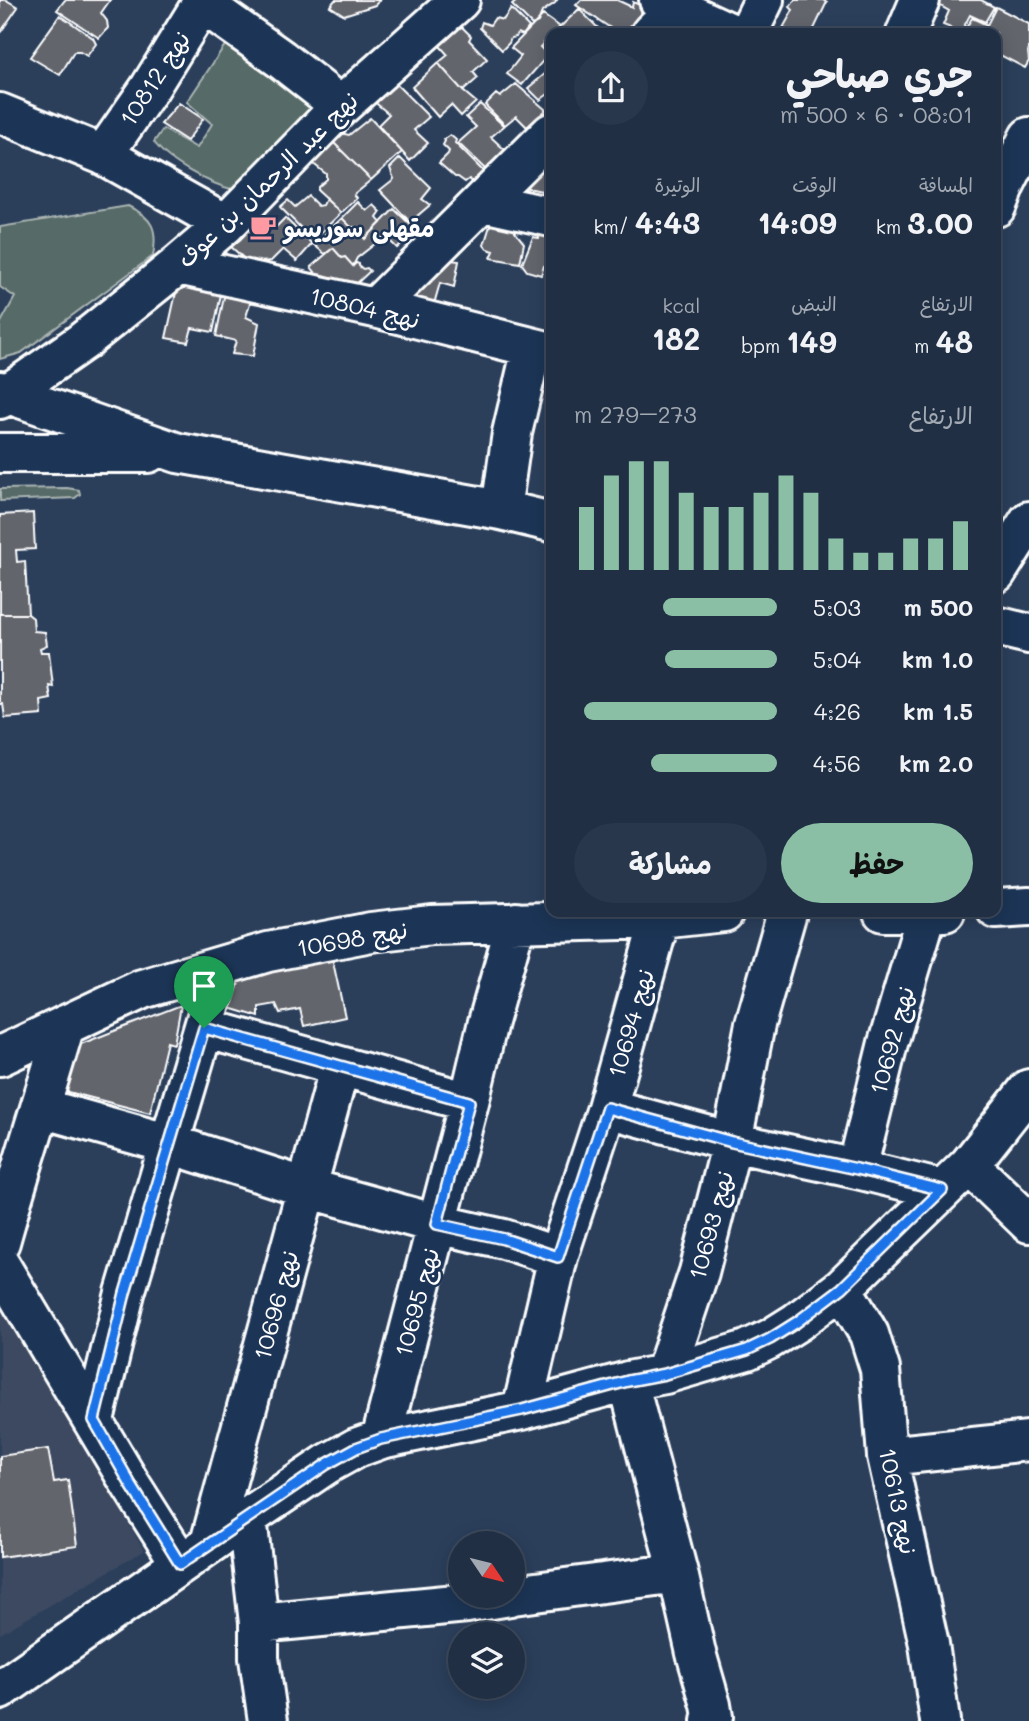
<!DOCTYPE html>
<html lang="ar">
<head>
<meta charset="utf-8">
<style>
	:root { --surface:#202f44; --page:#28374b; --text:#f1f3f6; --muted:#a2a9b2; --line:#3d4a5d; --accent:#8abfa5 }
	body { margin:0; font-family:Mali,"Playpen Sans Arabic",sans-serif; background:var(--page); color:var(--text); direction:rtl; height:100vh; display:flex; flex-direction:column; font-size:26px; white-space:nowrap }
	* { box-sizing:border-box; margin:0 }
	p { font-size:23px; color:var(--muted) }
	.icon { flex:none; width:38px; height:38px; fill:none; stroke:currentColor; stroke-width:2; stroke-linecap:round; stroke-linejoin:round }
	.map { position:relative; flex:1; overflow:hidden; direction:ltr }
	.side { position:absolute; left:546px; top:28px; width:455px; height:889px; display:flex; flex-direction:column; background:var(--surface); border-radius:14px; box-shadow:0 4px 18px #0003,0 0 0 2px var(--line); direction:rtl }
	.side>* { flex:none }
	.needle { width:46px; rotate:125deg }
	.tools { position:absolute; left:448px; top:1531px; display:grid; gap:14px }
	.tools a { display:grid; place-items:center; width:77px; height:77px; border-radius:50%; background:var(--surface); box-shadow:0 4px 18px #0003,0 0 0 2px var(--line); font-size:35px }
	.pin { position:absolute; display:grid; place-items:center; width:60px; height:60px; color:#fff; margin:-72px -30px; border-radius:50% 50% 50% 0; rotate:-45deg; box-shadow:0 0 7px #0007 }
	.pin .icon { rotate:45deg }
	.round { display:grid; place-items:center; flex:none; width:74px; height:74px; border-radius:37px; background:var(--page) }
	.head { display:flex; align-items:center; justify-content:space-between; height:119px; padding:0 28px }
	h1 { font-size:38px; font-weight:700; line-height:52px }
	.stats { display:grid; grid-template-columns:repeat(3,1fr); gap:10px; height:119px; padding:7px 28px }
	.stats div { display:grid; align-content:center }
	.stats b { font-size:30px; font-weight:700 }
	.stats small { font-size:19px; font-weight:400 }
	.stats p { font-size:19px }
	.chart { height:196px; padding:14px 28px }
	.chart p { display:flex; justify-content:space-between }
	.chart svg { width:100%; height:126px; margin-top:7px; stroke:var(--accent); stroke-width:6 }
	.primary-button { display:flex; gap:14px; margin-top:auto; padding:14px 28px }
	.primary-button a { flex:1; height:80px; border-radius:42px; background:var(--accent); color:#111; font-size:28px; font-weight:700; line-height:80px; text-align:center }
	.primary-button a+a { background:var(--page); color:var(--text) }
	ul { padding:0 28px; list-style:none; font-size:23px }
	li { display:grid; grid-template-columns:112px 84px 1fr; align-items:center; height:52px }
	li i { height:18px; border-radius:9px; background:var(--accent) }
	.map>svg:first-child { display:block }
	.built { fill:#3c4a60 }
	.green { fill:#576b67; stroke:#abb5b3; stroke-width:2 }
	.building { fill:#63656d; stroke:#fff; stroke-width:2 }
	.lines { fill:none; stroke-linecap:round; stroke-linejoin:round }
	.minor-casing { stroke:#fff; stroke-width:44 }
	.minor { stroke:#1d3557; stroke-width:38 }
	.route-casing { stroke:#fff; stroke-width:14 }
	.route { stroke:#1a73e8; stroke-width:9 }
	.labels { text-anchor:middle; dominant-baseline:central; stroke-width:5; stroke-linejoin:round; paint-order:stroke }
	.street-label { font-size:24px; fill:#fff; stroke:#1d3557 }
	.poi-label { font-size:24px; font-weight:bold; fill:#fff; stroke:#1d3557; text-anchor:start }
</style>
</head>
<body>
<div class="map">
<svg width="1029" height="1721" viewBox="0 0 1029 1721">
	<rect width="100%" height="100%" fill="#2b3f5b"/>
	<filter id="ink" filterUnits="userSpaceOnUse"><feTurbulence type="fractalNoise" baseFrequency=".0143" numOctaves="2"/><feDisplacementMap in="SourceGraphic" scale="14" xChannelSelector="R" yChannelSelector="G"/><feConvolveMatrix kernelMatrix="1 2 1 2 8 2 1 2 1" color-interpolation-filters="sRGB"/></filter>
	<g filter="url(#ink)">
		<path class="built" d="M0 1298 144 1551 0 1634Z"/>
		<path class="green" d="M227 42 325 113 235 190C211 185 168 162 154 142L163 129 197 148 212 124 187 102Z
			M128 206C153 218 158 229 153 256L21 353 0 359V324L15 297 0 287V227Z
			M67 488 79 490 80 494 75 498 0 501V489Z"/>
		<path class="building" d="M0 0H6L18 7 0 33Z
			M65 0H110L101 13 107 21 108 28 99 38 57 10Z
			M335 0H380L375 5 344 15 330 6Z
			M518 0H557L555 3 542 12 538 22 532 25 512 5Z
			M581 0H617L632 7 633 2 642 6V12L631 25 621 33H618L576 5Z
			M795 0H823L827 2 812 33H794L783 28 793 10 790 7Z
			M936 0H981L994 7 985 22 970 15 961 32 943 25 949 11 939 5Z
			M996 7 1029 24V49L1028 52 1029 61 1025 68 996 53V33H963L972 18 987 25Z
			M511 9 529 27 523 35 518 33 516 37 511 38 509 43 502 50 480 28 482 22 490 25 495 18 503 20Z
			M579 9 603 33H554Z
			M60 15 93 38 96 44 87 56 80 52H74L60 75 30 57Z
			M543 15 560 27 554 33H551V36L540 47 548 55 522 85 507 74 521 56 511 48Z
			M456 21 471 36 469 40 487 59 473 72 478 78 463 91 438 63 448 55 439 45 448 38 443 33Z
			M551 36V57L540 47Z
			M438 63 463 91 476 102 461 116 451 105 438 117 412 87Z
			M546 73 551 78V92L540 100 528 88Z
			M393 81 429 117 414 130 428 143 410 161 378 125 389 114 372 100Z
			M516 84 546 110 527 127 516 116 505 125 485 105 496 94 500 97Z
			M179 103 203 119 187 141 161 124Z
			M480 104 504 126 491 137 505 150 495 161V165L487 171 458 143 476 127 466 117Z
			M370 118 402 152 371 180 332 141 340 133 349 135Z
			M450 135 456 140 455 143 485 173 483 176 477 178 478 180 474 183 469 179 465 182 458 177H455L439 163 448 154 449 151 443 145 445 141 444 139Z
			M332 141 371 180 354 194 357 198 341 213 317 191V187L326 179V174L311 162Z
			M400 158 431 188 422 199 430 205 410 222 380 190 394 179 390 168Z
			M541 161 551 164V193L514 185Z
			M308 196 318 206 323 205 326 199 341 213 313 240 280 207 288 200 295 207Z
			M358 202 367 211 374 205 381 212 377 218 381 223 365 239 355 227H351L342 218Z
			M394 209 416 230 397 248 385 236 357 258 353 266 345 257 342 258 333 248 325 254 314 245 342 218 351 227H355L365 239Z
			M263 214 276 227 285 218 312 244 297 261 283 249 271 261 249 263 229 245Z
			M493 216 519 220 515 232 524 243 520 263 491 258 494 251 487 249 484 245Z
			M543 219 551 221V268L544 266 541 275 527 271 522 264 533 237 539 238Z
			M333 248 342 258 345 257 353 266 356 263 359 264V266L363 269 367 268 370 271 353 287 306 280 315 272 311 267Z
			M443 259 459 261 454 287 440 283 434 304 401 300Z
			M194 278 223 285 213 332 192 328 188 342 166 338 177 288H189Z
			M226 287 253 293 246 317 259 323 253 356 232 354 236 341 216 336Z
			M33 513 35 549 16 550 17 562 25 561 28 614H0V515Z
			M0 614H28L33 618 34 631 45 632 47 645 40 648 41 652H49L53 687 49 686 51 699 41 701 42 715 5 718 3 704H0Z
			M330 948 345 1017 304 1026 300 1009 280 1013 276 1004 259 1007V1017L220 1005 227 971Z
			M181 1005 174 1044 167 1042 150 1113 53 1088 63 1051Z
			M48 1449 54 1482 68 1480 77 1546 0 1557V1456Z"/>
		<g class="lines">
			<g class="minor-casing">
				<path id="minor" d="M659 0 731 33
					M202 3 281 59 341 106
					M651 33 676 8
					M748 33 764 0
					M906 33 920 0
					M0 113 103 155 226 224
					M103 155 149 89 204 0
					M483 202 551 217
					M996 207 1005 185 1029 137
					M178 265 375 308 551 352
					M375 308 551 133
					M0 391 178 453 501 510 551 522
					M0 399 82 342 178 265 226 224 341 106 460 0
					M0 453H148
					M501 510 512 433 532 348
					M996 573 1029 521
					M996 626 1029 634
					M996 909 1029 907
					M883 912H945
					M204 1028 469 1102
					M0 1056 142 989 268 952 371 932 432 925 660 919 724 912
					M41 1108 170 1144 307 1188 437 1224 504 1239 558 1257
					M607 1108 732 1142 857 1169 942 1190
					M969 1165 1029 1223
					M857 1169 888 1043 927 913
					M0 1242C20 1169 44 1098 65 1025
					M0 1265 131 1485 181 1564
					M842 1288 869 1334 880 1369 887 1456 929 1644 940 1721
					M665 1374 699 1272 732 1142 755 1024 787 912
					M628 1381 678 1573 696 1653 711 1705 713 1717 711 1721
					M522 1410 558 1257 607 1108 660 919
					M94 1420 125 1293 222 966
					M381 1439 469 1102 488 1022 516 922
					M887 1456 1029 1441
					M247 1518 259 1623V1658L268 1721
					M210 1543 340 1066
					M513 1595 678 1573
					M259 1623 467 1603 510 1596
					M0 1690 247 1518 327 1464 356 1448 381 1439 522 1410 628 1381 665 1374 747 1350 770 1339 797 1322 842 1288 969 1165 1029 1089"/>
			</g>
			<use href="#minor" class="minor"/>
		</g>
	</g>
	<g class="lines" filter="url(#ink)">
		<g class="route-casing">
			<path id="route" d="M204 1028 469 1102 437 1224 504 1239 558 1257 607 1108 732 1142 857 1169 942 1190 842 1288 797 1322 770 1339 747 1350 665 1374 628 1381 522 1410 381 1439 356 1448 327 1464 180 1564 131 1485 94 1420 125 1293Z"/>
		</g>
		<use href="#route" class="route"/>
	</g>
	<defs>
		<g id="cafe-bare" transform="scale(2.1)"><path d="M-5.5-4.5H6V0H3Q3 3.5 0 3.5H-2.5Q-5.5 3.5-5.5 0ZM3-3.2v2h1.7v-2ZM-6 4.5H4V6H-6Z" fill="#ff9aa2" stroke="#1d3557" stroke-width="2.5" paint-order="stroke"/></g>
	</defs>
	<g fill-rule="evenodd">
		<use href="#cafe-bare" x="263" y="227"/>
	</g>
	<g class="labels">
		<g class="street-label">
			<text transform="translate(154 78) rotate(-57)">نهج 10812</text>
			<text transform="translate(267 179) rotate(-44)">نهج عبد الرحمان بن عوف</text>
			<text transform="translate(365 307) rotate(13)">نهج 10804</text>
			<text transform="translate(352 938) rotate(-10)">نهج 10698</text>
			<text transform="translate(630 1023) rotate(-74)">نهج 10694</text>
			<text transform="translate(891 1040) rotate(-75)">نهج 10692</text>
			<text transform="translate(710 1225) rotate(-75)">نهج 10693</text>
			<text transform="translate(416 1302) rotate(-75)">نهج 10695</text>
			<text transform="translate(275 1305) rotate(-75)">نهج 10696</text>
			<text transform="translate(899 1501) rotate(78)">نهج 10613</text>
		</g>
		<g class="poi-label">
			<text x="284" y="227">مقهلى سوريسو</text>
		</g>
	</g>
</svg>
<div class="tools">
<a><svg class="needle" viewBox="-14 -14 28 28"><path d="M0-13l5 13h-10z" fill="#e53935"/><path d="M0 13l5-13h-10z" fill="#a2a9b2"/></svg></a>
<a><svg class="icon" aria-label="layers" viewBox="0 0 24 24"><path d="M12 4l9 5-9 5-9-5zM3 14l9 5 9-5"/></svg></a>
</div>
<div class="pin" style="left:204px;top:1028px;background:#1e9e55"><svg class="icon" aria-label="arrive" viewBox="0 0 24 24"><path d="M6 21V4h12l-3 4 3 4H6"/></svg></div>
<section class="side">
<div class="head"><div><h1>جري صباحي</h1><p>08:01 · 6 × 500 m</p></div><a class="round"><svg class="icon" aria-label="share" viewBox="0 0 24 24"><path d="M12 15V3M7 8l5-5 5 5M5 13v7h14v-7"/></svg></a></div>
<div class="stats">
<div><p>المسافة</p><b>3.00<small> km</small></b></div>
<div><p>الوقت</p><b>14:09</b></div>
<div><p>الوتيرة</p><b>4:43<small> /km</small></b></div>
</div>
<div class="stats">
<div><p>الارتفاع</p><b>48<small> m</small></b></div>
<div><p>النبض</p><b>149<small> bpm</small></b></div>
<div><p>kcal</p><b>182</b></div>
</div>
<div class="chart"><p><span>الارتفاع</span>273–279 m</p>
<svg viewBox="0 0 160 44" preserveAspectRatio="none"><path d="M5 44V22M15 44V11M25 44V6M35 44V6M45 44V17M55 44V22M65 44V22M75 44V17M85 44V11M95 44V17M105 44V33M115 44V38M125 44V38M135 44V33M145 44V33M155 44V27"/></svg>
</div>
<ul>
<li><b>500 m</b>5:03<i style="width:56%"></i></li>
<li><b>1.0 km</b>5:04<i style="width:55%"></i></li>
<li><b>1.5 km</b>4:26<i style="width:95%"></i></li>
<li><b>2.0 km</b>4:56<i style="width:62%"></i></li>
</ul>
<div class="primary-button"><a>حفظ</a><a>مشاركة</a></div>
</section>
</div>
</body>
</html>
